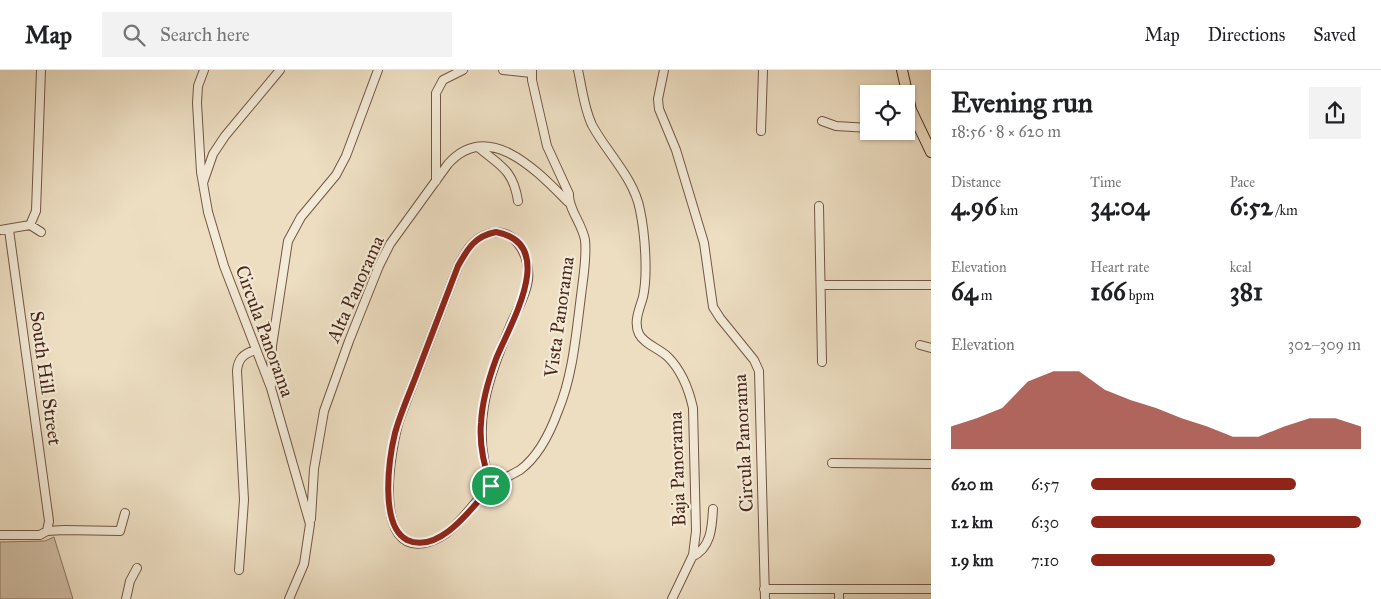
<!DOCTYPE html>
<html lang="en">
<head>
<meta charset="utf-8">
<style>
	:root { --surface:#fff; --page:#f2f2f2; --text:#202124; --muted:#757577; --line:#e0e0e0; --accent:#8f2418 }
	body { margin:0; font-family:"IM FELL Great Primer",serif; background:var(--page); color:var(--text); height:100vh; display:flex; flex-direction:column; font-size:19px; white-space:nowrap }
	* { box-sizing:border-box; margin:0 }
	p { font-size:16px; color:var(--muted) }
	.icon { flex:none; width:28px; height:28px; fill:none; stroke:currentColor; stroke-width:2; stroke-linecap:round; stroke-linejoin:round }
	.map { position:relative; flex:1; overflow:hidden }
	.side { display:flex; flex-direction:column; background:var(--surface); width:450px }
	.side>* { flex:none }
	.controls { position:absolute; left:860px; top:15px; display:grid; gap:10px }
	.controls a { display:grid; place-items:center; width:55px; height:55px; border-radius:0px; background:var(--surface); box-shadow:0 1px 4px #0004; font-size:25px }
	.pin { position:absolute; display:grid; place-items:center; width:42px; height:42px; color:#fff; margin:-21px; border:2px solid #fff; border-radius:50%; box-shadow:0 1px 5px #0007 }
	.round { display:grid; place-items:center; flex:none; width:52px; height:52px; border-radius:0px; background:var(--page) }
	.head { display:flex; align-items:center; justify-content:space-between; height:85px; padding:0 20px }
	h1 { font-size:28px; font-weight:800; line-height:38px }
	.stats { display:grid; grid-template-columns:repeat(3,1fr); gap:8px; height:85px; padding:5px 20px }
	.stats div { display:grid; align-content:center }
	.stats b { font-size:25px; font-weight:800 }
	.stats small { font-size:14px; font-weight:400 }
	.stats p { font-size:14px }
	.chart { height:140px; padding:10px 20px }
	.chart p { display:flex; justify-content:space-between }
	.chart svg { width:100%; height:90px; margin-top:5px; fill:var(--accent); opacity:.7 }
	ul { padding:0 20px; list-style:none; font-size:16px }
	li { display:grid; grid-template-columns:80px 60px 1fr; align-items:center; height:38px }
	li i { height:12px; border-radius:6px; background:var(--accent) }
	header { display:flex; align-items:center; gap:30px; box-sizing:border-box; height:70px; padding:0 25px; background:var(--surface); border-bottom:1px solid var(--line) }
	header strong { font-size:24px }
	nav { display:flex; gap:28px; margin-inline-start:auto; font-size:18px }
	.search { width:350px; height:45px; background:var(--page); display:flex; align-items:center; gap:12px; box-sizing:border-box; padding:0 18px; border-radius:0px; color:var(--muted); font-size:19px }
	main { display:flex; flex:1; min-height:0 }
	.map>svg:first-child { display:block }
	.green { fill:#d1bfa6; stroke:#8d7460 }
	.lines { fill:none; stroke-linecap:round; stroke-linejoin:round }
	.minor-casing { stroke:#725645; stroke-width:10 }
	.major-casing { stroke:#49281b; stroke-width:12 }
	.minor { stroke:#f3ead7; stroke-width:8 }
	.major { stroke:#eddec2; stroke-width:10 }
	.route-casing { stroke:#fff; stroke-width:10 }
	.route { stroke:#8f2418; stroke-width:6 }
	.labels { text-anchor:middle; dominant-baseline:central; stroke-width:4.5; stroke-linejoin:round; paint-order:stroke }
	.street-label { font-size:19px; fill:#49281b; stroke:#f3ead7 }
</style>
</head>
<body>
<header>
<strong>Map</strong>
<div class="search"><svg class="icon" aria-label="search" viewBox="0 0 24 24"><circle cx="10" cy="10" r="6"/><path d="M15 15l6 6"/></svg>Search here</div>
<nav><a>Map</a><a>Directions</a><a>Saved</a></nav>
</header>
<main>
<div class="map">
<svg width="931" height="529" viewBox="0 0 931 529">
	<rect width="100%" height="100%" fill="#eddec2"/>
	<filter id="stains"><feTurbulence type="fractalNoise" baseFrequency=".004" numOctaves="4"/><feColorMatrix values="0 0 0 0 .2 0 0 0 0 .09 0 0 0 0 .02 0 0 0 .5 -.17"/></filter>
	<radialGradient id="worn" r=".72"><stop offset=".6" stop-color="#630" stop-opacity="0"/><stop offset="1" stop-color="#630" stop-opacity=".3"/></radialGradient>
	<path class="green" d="M54 467 73 529H0V472L45 471Z"/>
	<g class="lines">
		<g class="minor-casing">
			<path id="minor" d="M204 0 198 16 197 33 201 102 208 142 224 196 271 318 310 454 304 494 289 529
				M503 0 531 3
				M578 0C582 18 584 38 592 55 607 83 634 108 640 140 645 164 648 204 643 227 640 238 633 252 639 264 644 274 660 279 668 287 681 300 689 320 693 338L696 461 693 485 672 529
				M664 0 658 29 659 39 676 80 704 173 713 237 720 248 754 290 759 301 765 529
				M822 51 836 56 869 58
				M906 58 917 56
				M761 61 763 0
				M479 78C501 96 513 100 518 131
				M436 111V23L443 10 463 0
				M203 113 213 84 225 66 280 0
				M819 136 822 292
				M30 155 36 141 41 0
				M0 160 30 155 41 162
				M9 160 49 451 47 461
				M821 215H931
				M920 275 931 278
				M271 316 272 276 288 171 301 147 336 105 346 86 378 0
				M832 393 931 394
				M491 416C471 360 486 312 509 259 515 243 526 227 528 210 531 185 513 153 485 165 471 171 465 183 458 196L400 348C391 375 370 489 429 472 456 464 470 435 490 417 499 410 510 406 520 400 539 386 550 363 558 341 573 305 576 264 581 226 583 208 587 188 585 170 582 153 568 139 569 124L547 76 532 10V0
				M311 449 314 399 324 341 349 271 379 196 390 174 448 94C489 48 539 103 568 132
				M0 465H40L47 461 64 460 120 461 125 443
				M692 487C711 478 712 458 713 439
				M239 500 244 430 237 301C238 289 243 284 255 280
				M764 519H931
				M126 529 130 511 137 498
				M839 529V519"/>
		</g>
		<g class="major-casing">
			<path id="major" d="M902 0 911 40 931 82"/>
		</g>
		<use href="#minor" class="minor"/>
		<use href="#major" class="major"/>
	</g>
	<g class="lines">
		<g class="route-casing">
			<path id="route" d="M496 162C560 174 509 256 496 289 489 308 482 332 481 353 479 375 484 396 491 416 473 437 439 485 407 470 379 455 389 388 395 363 401 341 411 320 419 298 432 264 445 230 458 196 468 178 475 166 496 162Z"/>
		</g>
		<use href="#route" class="route"/>
	</g>
	<g class="labels">
		<g class="street-label">
			<text transform="translate(355 219) rotate(-66)">Alta Panorama</text>
			<text transform="translate(559 247) rotate(-82)">Vista Panorama</text>
			<text transform="translate(265 261) rotate(70)">Circula Panorama</text>
			<text transform="translate(46 308) rotate(82)">South Hill Street</text>
			<text transform="translate(743 373) rotate(-93)">Circula Panorama</text>
			<text transform="translate(677 399) rotate(-92)">Baja Panorama</text>
		</g>
	</g>
	<rect width="100%" height="100%" filter="url(#stains)"/>
	<rect width="100%" height="100%" fill="url(#worn)"/>
</svg>
<div class="controls">
<a><svg class="icon" aria-label="locate" viewBox="0 0 24 24"><circle cx="12" cy="12" r="6"/><path d="M12 2v4M12 18v4M2 12h4M18 12h4"/></svg></a>
</div>
<div class="pin" style="left:491px;top:416px;background:#1e9e55"><svg class="icon" aria-label="arrive" viewBox="0 0 24 24"><path d="M6 21V4h12l-3 4 3 4H6"/></svg></div>
</div>
<section class="side">
<div class="head"><div><h1>Evening run</h1><p>18:56 · 8 × 620 m</p></div><a class="round"><svg class="icon" aria-label="share" viewBox="0 0 24 24"><path d="M12 15V3M7 8l5-5 5 5M5 13v7h14v-7"/></svg></a></div>
<div class="stats">
<div><p>Distance</p><b>4.96<small> km</small></b></div>
<div><p>Time</p><b>34:04</b></div>
<div><p>Pace</p><b>6:52<small> /km</small></b></div>
</div>
<div class="stats">
<div><p>Elevation</p><b>64<small> m</small></b></div>
<div><p>Heart rate</p><b>166<small> bpm</small></b></div>
<div><p>kcal</p><b>381</b></div>
</div>
<div class="chart"><p><span>Elevation</span>302–309 m</p>
<svg viewBox="0 0 160 44" preserveAspectRatio="none"><path d="M0 44V33L10 29L20 24L30 11L40 6L50 6L60 15L70 20L80 24L90 29L100 33L110 38L120 38L130 33L140 29L150 29L160 33V44z"/></svg>
</div>
<ul>
<li><b>620 m</b>6:57<i style="width:76%"></i></li>
<li><b>1.2 km</b>6:30<i style="width:100%"></i></li>
<li><b>1.9 km</b>7:10<i style="width:68%"></i></li>
</ul>
</section>
</main>
</body>
</html>
